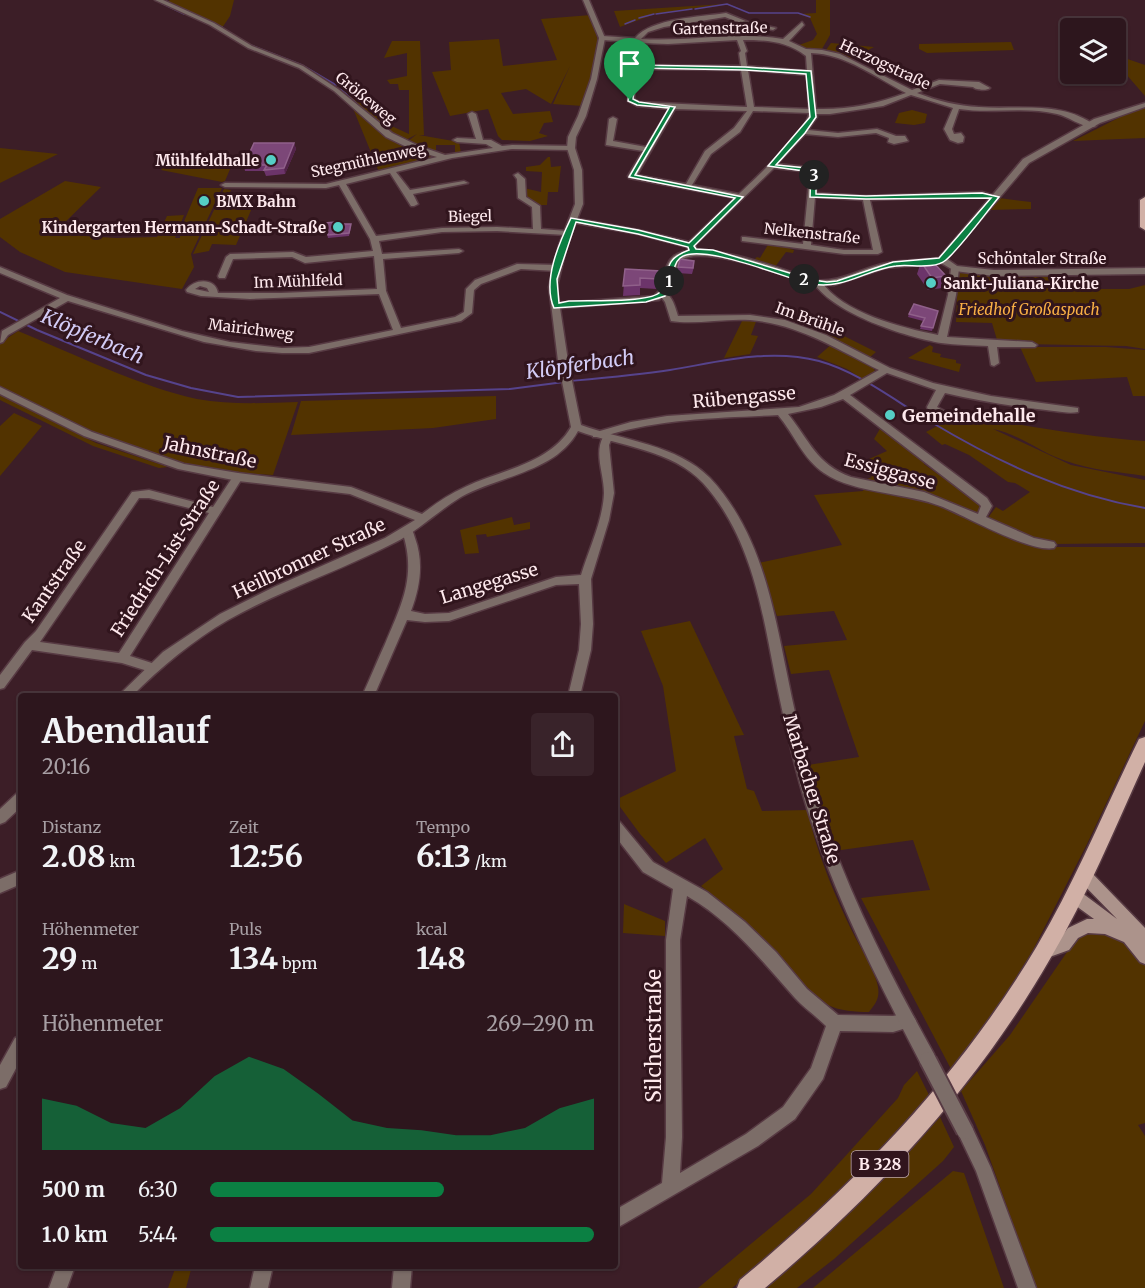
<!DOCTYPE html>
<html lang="de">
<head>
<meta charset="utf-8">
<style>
	:root { --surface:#2d161d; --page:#39232a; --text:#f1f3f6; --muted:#a79fa4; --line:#48353b; --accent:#0b8043 }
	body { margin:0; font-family:Merriweather,serif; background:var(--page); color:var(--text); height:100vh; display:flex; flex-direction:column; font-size:22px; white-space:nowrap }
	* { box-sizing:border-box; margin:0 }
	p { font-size:20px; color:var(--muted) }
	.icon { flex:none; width:33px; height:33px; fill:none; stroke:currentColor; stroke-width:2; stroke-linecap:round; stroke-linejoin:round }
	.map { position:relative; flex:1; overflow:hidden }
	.side { position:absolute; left:18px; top:693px; width:600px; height:576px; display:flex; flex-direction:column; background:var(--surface); border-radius:6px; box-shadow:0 2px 4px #0004,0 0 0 2px var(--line) }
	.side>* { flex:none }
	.fabs { position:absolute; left:1060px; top:18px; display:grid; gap:12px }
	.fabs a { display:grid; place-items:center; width:66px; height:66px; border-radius:6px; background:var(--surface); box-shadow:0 2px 4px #0004,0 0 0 2px var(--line); font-size:30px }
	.pin { position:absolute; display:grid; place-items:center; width:51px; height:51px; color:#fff; margin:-62px -26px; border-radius:50% 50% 50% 0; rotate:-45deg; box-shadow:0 0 6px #0007 }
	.pin .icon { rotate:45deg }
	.km { position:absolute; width:30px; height:30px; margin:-15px; border-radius:50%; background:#222; color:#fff; font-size:16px; line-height:30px; text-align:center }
	.round { display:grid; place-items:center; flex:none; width:63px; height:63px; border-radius:6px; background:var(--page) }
	.overview { display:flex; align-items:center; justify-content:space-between; height:102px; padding:0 24px }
	h1 { font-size:33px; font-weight:700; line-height:45px }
	.figures { display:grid; grid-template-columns:repeat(3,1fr); gap:9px; height:102px; padding:6px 24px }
	.figures div { display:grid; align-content:center }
	.figures b { font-size:30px; font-weight:700 }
	.figures small { font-size:16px; font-weight:400 }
	.figures p { font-size:16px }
	.chart { height:168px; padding:12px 24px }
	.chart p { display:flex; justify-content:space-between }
	.chart svg { width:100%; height:108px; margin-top:6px; fill:var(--accent); opacity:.7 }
	ul { padding:0 24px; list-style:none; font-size:20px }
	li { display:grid; grid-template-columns:96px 72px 1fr; align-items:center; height:45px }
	li i { height:15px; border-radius:8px; background:var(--accent) }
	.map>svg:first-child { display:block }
	.green { fill:#523300 }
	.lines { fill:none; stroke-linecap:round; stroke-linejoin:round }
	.stream-far1 { stroke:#56438c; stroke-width:1.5 }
	.stream { stroke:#56438c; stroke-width:2 }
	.minor-casing { stroke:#573a43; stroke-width:3 }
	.tertiary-casing { stroke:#573a43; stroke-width:3 }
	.secondary-casing { stroke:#573a43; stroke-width:3 }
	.primary-casing { stroke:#573a43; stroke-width:3 }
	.minor { fill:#7c6d68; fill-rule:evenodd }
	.tertiary { fill:#7c6d68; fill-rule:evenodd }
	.secondary { fill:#ac938b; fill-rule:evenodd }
	.primary { fill:#d1b0a6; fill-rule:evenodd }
	.tertiary-bridge-casing { stroke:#573a43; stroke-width:20; stroke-linecap:butt }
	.tertiary-bridge { stroke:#7c6d68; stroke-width:16 }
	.wall { fill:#6c346a }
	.shaded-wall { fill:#522349 }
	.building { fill:#7c4778; stroke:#90608a; stroke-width:1.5 }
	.route { fill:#0b8043; stroke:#fff; stroke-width:1.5; fill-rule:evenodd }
	.poi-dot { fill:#55cec5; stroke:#31151d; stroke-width:2 }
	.labels { text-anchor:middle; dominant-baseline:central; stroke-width:6; stroke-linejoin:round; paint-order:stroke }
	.far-street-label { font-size:15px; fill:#fee9ed; stroke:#31151d }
	.far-poi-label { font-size:15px; font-weight:bold; fill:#fee9ed; stroke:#31151d; text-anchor:end }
	.far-park-label { font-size:15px; font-style:italic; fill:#fab045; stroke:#31151d }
	.shield { fill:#31151d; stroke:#c0a9af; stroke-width:1.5 }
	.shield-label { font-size:16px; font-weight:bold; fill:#fee9ed }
	.street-label { font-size:18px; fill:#fee9ed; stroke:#31151d }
	.poi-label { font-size:18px; font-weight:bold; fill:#fee9ed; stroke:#31151d; text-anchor:start }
	.water-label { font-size:20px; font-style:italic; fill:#d3ccf6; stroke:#31151d }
	.near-street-label { font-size:21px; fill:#fee9ed; stroke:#31151d }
</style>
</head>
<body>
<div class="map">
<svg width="1145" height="1288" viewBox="0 0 1145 1288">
	<rect width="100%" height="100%" fill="#3c1e27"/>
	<path class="green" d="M170 0H234L230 16 222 28 166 3Z
		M816 0H830V35L822 49 810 50 799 45 813 40 817 34 810 18 800 14 816 13Z
		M724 4 655 14 620 27 614 11Z
		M591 15 599 45 583 106 553 104 570 66 551 104 526 89 501 93 513 114 550 111 553 122 544 123 539 133 548 136 530 141 502 140 498 136 488 109 450 116 432 72 451 70 449 42 499 39 503 66 557 60 541 19Z
		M392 41H420L424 135H419L459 142 461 153H455V145H436V151L448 154 433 152 407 142 417 134 404 141 390 134 341 90V87L385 123 409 134V90H399L398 84H390L387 80 407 76V53L384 58Z
		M1011 42 1014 50 927 53 919 49V44Z
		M831 43 874 47 849 60 826 50Z
		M1116 55 1145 65V96L1119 66Z
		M352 106 376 125 435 158 379 172Z
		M1145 107V138L1073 141 1134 110Z
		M912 110 927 114 925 123 914 125 895 123 899 113Z
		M0 148 58 154 0 183Z
		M548 157H550L551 167 561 166 558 192H548L547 205H538L524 196V188L541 192 542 172 526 171V167L540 165Z
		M169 162 228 167H231L225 181 222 182 161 170Z
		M65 181 101 187 53 234 116 238 157 237 167 216 184 215 175 238H180V231L198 188H222L191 254 194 267 182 289 65 272 20 252 0 237V219Z
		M224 189 231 190 223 207 252 208 236 245 212 244 209 251 193 254Z
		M999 198 1031 202V209L989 210Z
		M769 243 791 246 790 249 794 250 793 253 786 252 775 267 754 260 757 257 760 258Z
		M958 273 1050 277 1056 289H1129L1145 285V349L1126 346 1022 344 1021 340H997L992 323 956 322Z
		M806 312 820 321 818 323 876 352 869 358 804 327 805 325 801 320Z
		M743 319H757L751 335 758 336 750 354 724 358Z
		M18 331C72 353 141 387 197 399 230 405 264 403 298 402L273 475 242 473 168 460 93 433 0 386V343Z
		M833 343 874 368 875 373 865 381 847 369 817 357Z
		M930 345 933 347 932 352 941 354 940 357 956 360V363L961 364 959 372 908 358Z
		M1020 347H1106L1145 350V396H1133L1127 377 1036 382Z
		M0 395 96 443 168 467 159 468 93 446 0 400Z
		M496 396V419L433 428 291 435 301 401Z
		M14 413 42 426 0 476V426Z
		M958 415C1021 424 1082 437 1145 441V476C1119 472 1091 470 1066 461 1041 453 1019 434 993 429L1071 465 1145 480V543L1053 544 1032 540 987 519 996 507 1003 511 1030 492 1015 483 1008 482 969 455 945 444 942 445 926 432Z
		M881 427 924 460V464C944 479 963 490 982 505V510L972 514 915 491 865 480 872 477 865 471 859 472 853 466 887 451 874 439Z
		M866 484 917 497 1049 547H1145V721L1087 844 1033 950 992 1016 951 1069 861 898 930 890 913 840 834 851 808 765 859 757 829 670 791 674 784 646 847 640 834 611 777 616 758 563 842 545 814 495 863 491Z
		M512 517 514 525 530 522V529L487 537 486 534 476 535 479 553 465 554 460 530Z
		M690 621 744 735 734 736 747 789 754 791 762 811 808 810C814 847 836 898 853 933 860 947 876 972 878 987 880 999 875 1004 869 1012 855 1012 840 1011 828 1005 804 993 791 969 774 950 752 925 726 906 701 886L723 869 705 838 666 863 640 834 615 800 676 771 663 686 641 631Z
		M624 904 665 921V936L623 933Z
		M1090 932H1105L1129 943 1145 964V1123L1138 1125 1145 1136V1288H1036L985 1145 961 1091 1010 1035 1078 936Z
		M917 1071 931 1099 861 1175 757 1268 732 1288H698L811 1194 898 1098 904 1085Z
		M940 1117 954 1147 943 1161 834 1259 797 1288H764C828 1236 886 1179 940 1117Z
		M953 1171 964 1173 1004 1288H813Z
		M176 1266H192L186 1288H168Z"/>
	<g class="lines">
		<path class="stream-far1" d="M161 3 184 14
			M695 9 727 4 749 13H798L810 17
			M656 14 692 9
			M639 18 654 14
			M215 24 222 27
			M625 24 635 20
			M248 44 302 65 336 85
			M341 89 363 109"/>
		<path class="stream" d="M0 312 37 330 146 375 191 388 238 397 510 389 564 382
			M570 381C603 378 637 375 670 370 719 362 769 348 819 361 859 372 895 401 931 422 998 462 1067 495 1145 508"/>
		<g class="minor-casing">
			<path id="minor" d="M155 0H163L214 23 252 46 303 66 338 89 392 133 419 146 445 155 493 148 486 144 457 142 453 140 457 138 476 139 468 114 472 112 476 114 483 140H491L502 146 512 145 574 146V150H571L512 149 452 158 396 172 410 190 464 181 468 183 413 194 418 204 414 206H411L390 173 346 184 376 236 442 228 497 227 533 229 532 207 518 198 517 179 514 175 518 173 525 179 526 197 540 206 541 229 567 231 571 233 567 235 497 231 442 232 379 241 382 254 459 249 463 251 459 253 383 259 386 291 401 328 455 317 464 312 466 289 475 280 517 264 557 265 561 268 557 271 521 269 481 284 474 290 472 313 461 321 309 353H282L256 351 204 342 68 301 8 335 3 342 0 343 2 331 60 298 0 273V267L67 295 182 331 230 342 282 348 309 347 393 330 379 294 250 299 201 296 187 292 186 290C194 279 215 277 218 293H281L377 289 374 256 305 263 292 257 233 259 225 278H219L218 276 226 257 230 254 293 252 306 257 373 251 370 239 339 185 326 188 225 187 221 185 225 183 326 184 437 157 413 150 386 137 334 91 299 68 248 48 210 25ZM200 286 207 288 209 292 195 289Z
				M726 13 748 22 776 28 773 30 745 25 725 17 664 27 648 32 641 39C689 42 736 31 783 39L802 22 804 25 789 41 806 49 822 50 840 54 912 90 939 80 979 82 990 88C987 91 976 90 973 87L940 84 917 93C938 101 958 106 979 107 1018 110 1062 100 1096 126 1087 131 1068 116 1057 114 1026 106 992 114 959 109L952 129 954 134 961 133 964 137 963 142 958 143 950 140 944 129 953 108 911 95 883 106 830 114H816L817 117 808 130 838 133 877 129 896 136H905L908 141 894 144 888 142 889 138 876 133 838 137 805 134 777 164 817 168 816 193 866 196 982 192 999 197 995 199 982 196 870 200 882 252 878 254H844L742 241V237H745L803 244 810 172 774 168 695 245 697 251 693 253H690L687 247 638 234 570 222 569 220 573 218 638 230 689 242 735 198 629 178 628 176 643 151 606 145 609 119 613 117 617 119 613 141 646 147 669 109 637 106 628 101 634 42 602 40 599 38 602 36 635 38C652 18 700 17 726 13ZM737 40 741 51 739 53 741 66 638 65 641 43 668 44ZM743 40C766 40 787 41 806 56L807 71 747 66 745 53 747 51ZM811 53C846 54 875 77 906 93 877 104 847 110 816 109ZM637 69 741 70 747 107 639 102 634 99ZM748 70 807 75 809 109 754 107ZM675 109 747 111 734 128 705 151 686 184 637 175ZM753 111 809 113C808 131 753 180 739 194L692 185 711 154 740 132ZM815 197 863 200 873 250H844L811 245Z
				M955 265 959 268 956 295 947 337 1032 342 1037 345 1035 347H997L999 363 994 366 991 365 988 346C972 345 956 345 941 343 906 337 834 314 814 283L821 281C842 313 903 328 938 335L948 295 951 268Z
				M663 291C673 296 675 307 678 316L750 315 785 320 826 335 890 368 933 383 991 396 1078 408V412C1068 414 1056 411 1046 410 1012 406 978 401 945 393L937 407 958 418V422L955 423 928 410 927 407 936 390 887 373 850 395 987 498 992 506 986 517 1034 538 1054 542 1056 545 1054 548C1031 553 967 517 943 507 906 492 855 494 824 473 803 459 794 434 778 415 721 418 664 418 608 435L612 438 609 445 614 493 609 520 591 579 593 624 591 650 580 696H568L579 650 581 624 579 584 556 585 449 621 425 622 407 620 374 696H362C370 679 377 661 385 644 402 604 417 575 402 531L403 528 407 527C413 529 413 532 415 538 424 563 420 587 411 611L425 614 449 613 556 577 581 575C589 549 603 520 604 493 604 474 594 454 603 437H593V433L631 422 667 416 799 407 834 395 879 370C837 349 798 324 750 320 724 318 696 325 671 321L665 302 659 294ZM843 399 979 504 981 506 978 514 924 492 851 477C816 464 810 441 788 414L821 407Z
				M238 473 243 477 130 656 158 665 160 668 158 671 154 673 122 663 32 650 4 688 0 689V675L25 642 36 631 132 492 149 490 213 507 234 475ZM139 498H149L209 513 119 653 40 642Z
				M615 820 620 822 653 862 707 892 745 922 776 952 807 989 838 1015 893 1016 908 1013 913 1016 916 1021 913 1026 893 1032 840 1031 823 1079 795 1119 758 1146 615 1229V1210L662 1183 666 1137V940L673 889 643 872 615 836ZM687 896C731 921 762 961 795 998 804 1008 816 1016 826 1026L811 1068 783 1107 746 1134 680 1173 682 1137 680 940Z
				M21 870V884L0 893V879Z
				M21 1036V1059L6 1087 0 1089V1065L15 1038Z
				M57 1266H75L67 1288H49Z
				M255 1266H273L268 1288H250Z
				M394 1266H412L410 1288H392Z"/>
		</g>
		<g class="tertiary-casing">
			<path id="tertiary" d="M583 0H589L605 38 597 79 586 116 576 137 575 148 582 170 583 204 567 245 557 287 559 303 654 296C668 285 661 266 674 256 699 237 785 270 813 280 839 283 858 270 882 264 901 259 920 261 939 258L1023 159 1094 119 1145 103V107L1100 123 1029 163 947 259 957 266 994 270 1145 268V274L994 276 955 271 941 263 885 268 834 285 809 284C783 275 699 242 678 262L670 288 659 300 560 308 568 361 581 425C622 440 678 445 710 478 760 531 773 605 787 674 796 719 806 763 820 807 848 894 890 974 934 1054L936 1060 934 1066 928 1068 922 1066C878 981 834 896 806 805 793 763 784 720 775 676 762 609 751 536 703 483 673 450 619 446 578 431 556 472 499 476 461 497 438 511 418 531 394 543 340 571 281 590 228 620 192 641 161 667 132 696H118L163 652 220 614 274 587 385 538 415 520 350 494 238 481 178 469 84 436 0 394V387L92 432 184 464 238 473 351 487 422 514C435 504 449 494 465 487 500 470 550 464 571 427L558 361 549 287 559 245 575 204 574 170 567 148 568 137 578 116 591 79 599 38Z
				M21 792V807L5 822 0 824V809L16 794Z
				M965 1123 971 1125 991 1168 1036 1288H1018L976 1171 957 1131 959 1125Z"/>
		</g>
		<g class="secondary-casing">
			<path id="secondary" d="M1084 868 1089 870 1145 928V964L1140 962 1124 942 1105 934 1088 933 1078 938 1069 950 1044 959 1039 957 1037 952 1039 947 1059 940 1068 928 1087 919H1094L1068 900 1066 895 1068 890 1073 888 1078 890 1117 919 1079 880 1077 875 1079 870Z"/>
		</g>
		<g class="primary-casing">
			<path id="primary" d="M1145 197V230L1140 227V200Z
				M1145 737V762C1115 828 1087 896 1050 959 977 1086 877 1194 765 1288H737L740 1280C855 1184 960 1076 1037 946 1076 880 1105 808 1139 739Z"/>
		</g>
		<use href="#minor" class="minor"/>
		<use href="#tertiary" class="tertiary"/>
		<use href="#secondary" class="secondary"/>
		<use href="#primary" class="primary"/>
		<g class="tertiary-bridge-casing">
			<path id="tertiary-bridge" d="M928 1060 965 1131"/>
		</g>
		<use href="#tertiary-bridge" class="tertiary-bridge"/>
	</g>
	<path class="wall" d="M294 143 296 149 285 174 266 176 264 171H245L244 165Z
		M325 223 351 224V227L349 236 328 238Z
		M921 262 946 276 942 288 928 290 917 274Z
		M678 267H694L692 274 677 273Z
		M625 269 661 271 660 281 657 289 640 288V295L623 296Z
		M938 311 932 331 920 329 923 321 908 317 909 314Z"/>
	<path class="shaded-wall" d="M294 143 296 149 285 174 284 168Z
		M661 271 660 281 657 289 658 279Z"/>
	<path class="building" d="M254 143H294L284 168 264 170 267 165H244Z
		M336 222 337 224H351L349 233 328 235 325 223Z
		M680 259 694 261 693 268 678 267Z
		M932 261 946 276 932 278 921 262Z
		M625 269 661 271 658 279 640 278V285L623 286Z
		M914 304 938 311 933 328 921 326 925 318 909 314Z"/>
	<path class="route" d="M635 65 745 67 811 71 816 117 805 133 776 165 816 169V194L866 196 982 193 999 197C985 214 961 247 946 260 934 270 910 264 896 266 867 269 844 290 812 284 786 279 700 241 680 258 672 265 675 275 672 284 671 288 668 292 665 296L646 302 554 308C542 281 559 243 571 218L638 230 689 243 735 198 629 177 669 108 637 105 628 101 632 67ZM637 68 745 70 806 74 810 117 768 166 811 172 810 197 866 199 991 198 939 258 893 262 837 281 827 282 813 280 713 250 696 249 694 246 743 197 635 175 675 107 639 102 633 99ZM576 222 638 234 688 247 689 250C655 262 676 281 659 293 646 303 588 300 569 301L559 303 557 279Z"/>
	<g class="poi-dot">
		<circle cx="271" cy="160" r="6"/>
		<circle cx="204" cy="201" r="6"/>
		<circle cx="338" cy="227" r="6"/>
		<circle cx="931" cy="283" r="6"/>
		<circle cx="890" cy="415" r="6"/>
	</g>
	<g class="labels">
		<g class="far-street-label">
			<text transform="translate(720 28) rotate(-1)">Gartenstraße</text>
			<text transform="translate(885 64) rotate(25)">Herzogstraße</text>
			<text transform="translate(366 98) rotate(39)">Größeweg</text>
			<text transform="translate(368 160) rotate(-12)">Stegmühlenweg</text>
			<text transform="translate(470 216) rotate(-1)">Biegel</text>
			<text transform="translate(812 233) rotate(6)">Nelkenstraße</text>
			<text x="1042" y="258">Schöntaler Straße</text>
			<text transform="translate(298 281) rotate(-2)">Im Mühlfeld</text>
			<text transform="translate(810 319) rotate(20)">Im Brühle</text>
			<text transform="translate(251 329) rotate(7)">Mairichweg</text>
		</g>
		<g class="far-poi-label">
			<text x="259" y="160">Mühlfeldhalle</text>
			<text x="216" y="201" text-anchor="start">BMX Bahn</text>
			<text x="326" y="227">Kindergarten Hermann-Schadt-Straße</text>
			<text x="943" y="283" text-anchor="start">Sankt-Juliana-Kirche</text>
		</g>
		<g class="far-park-label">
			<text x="1029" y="309">Friedhof Großaspach</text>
		</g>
		<rect class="shield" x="851.5" y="1151" width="57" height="26" rx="4.5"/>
		<g class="shield-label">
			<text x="880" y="1164">B 328</text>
		</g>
		<g class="street-label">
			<text transform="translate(744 397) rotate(-5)">Rübengasse</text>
			<text transform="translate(210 452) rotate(12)">Jahnstraße</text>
			<text transform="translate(890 471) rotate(15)">Essiggasse</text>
			<text transform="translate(165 558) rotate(-57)">Friedrich-List-Straße</text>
			<text transform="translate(309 558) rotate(-25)">Heilbronner Straße</text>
			<text transform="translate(54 581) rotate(-55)">Kantstraße</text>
			<text transform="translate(489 583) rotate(-17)">Langegasse</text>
			<text transform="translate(812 789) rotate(73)">Marbacher Straße</text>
		</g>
		<g class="poi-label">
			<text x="902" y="415">Gemeindehalle</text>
		</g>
		<g class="water-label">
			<text transform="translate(93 336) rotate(23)">Klöpferbach</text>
			<text transform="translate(580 364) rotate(-8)">Klöpferbach</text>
		</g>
		<g class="near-street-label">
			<text transform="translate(653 1036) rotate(-90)">Silcherstraße</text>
		</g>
	</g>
</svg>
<div class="fabs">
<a><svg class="icon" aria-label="layers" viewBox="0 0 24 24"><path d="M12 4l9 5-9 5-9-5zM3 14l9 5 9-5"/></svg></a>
</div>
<div class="pin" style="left:630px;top:100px;background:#1e9e55"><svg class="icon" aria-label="arrive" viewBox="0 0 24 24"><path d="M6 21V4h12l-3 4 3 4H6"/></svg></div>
<b class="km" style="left:669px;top:281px">1</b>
<b class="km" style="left:804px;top:279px">2</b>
<b class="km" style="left:814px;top:175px">3</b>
<section class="side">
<div class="overview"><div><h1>Abendlauf</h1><p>20:16</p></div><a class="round"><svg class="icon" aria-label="share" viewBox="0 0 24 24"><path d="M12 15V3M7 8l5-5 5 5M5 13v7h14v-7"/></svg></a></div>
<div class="figures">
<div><p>Distanz</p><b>2.08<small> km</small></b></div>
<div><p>Zeit</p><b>12:56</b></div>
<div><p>Tempo</p><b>6:13<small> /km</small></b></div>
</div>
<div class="figures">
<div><p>Höhenmeter</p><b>29<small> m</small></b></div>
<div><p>Puls</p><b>134<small> bpm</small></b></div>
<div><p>kcal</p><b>148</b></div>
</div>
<div class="chart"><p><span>Höhenmeter</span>269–290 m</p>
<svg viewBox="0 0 160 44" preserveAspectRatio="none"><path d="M0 44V23L10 26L20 33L30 35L40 27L50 14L60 6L70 11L80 21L90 32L100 35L110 36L120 38L130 38L140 35L150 27L160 23V44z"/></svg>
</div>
<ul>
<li><b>500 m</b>6:30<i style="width:61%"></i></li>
<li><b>1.0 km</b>5:44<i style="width:100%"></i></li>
</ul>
</section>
</div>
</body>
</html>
